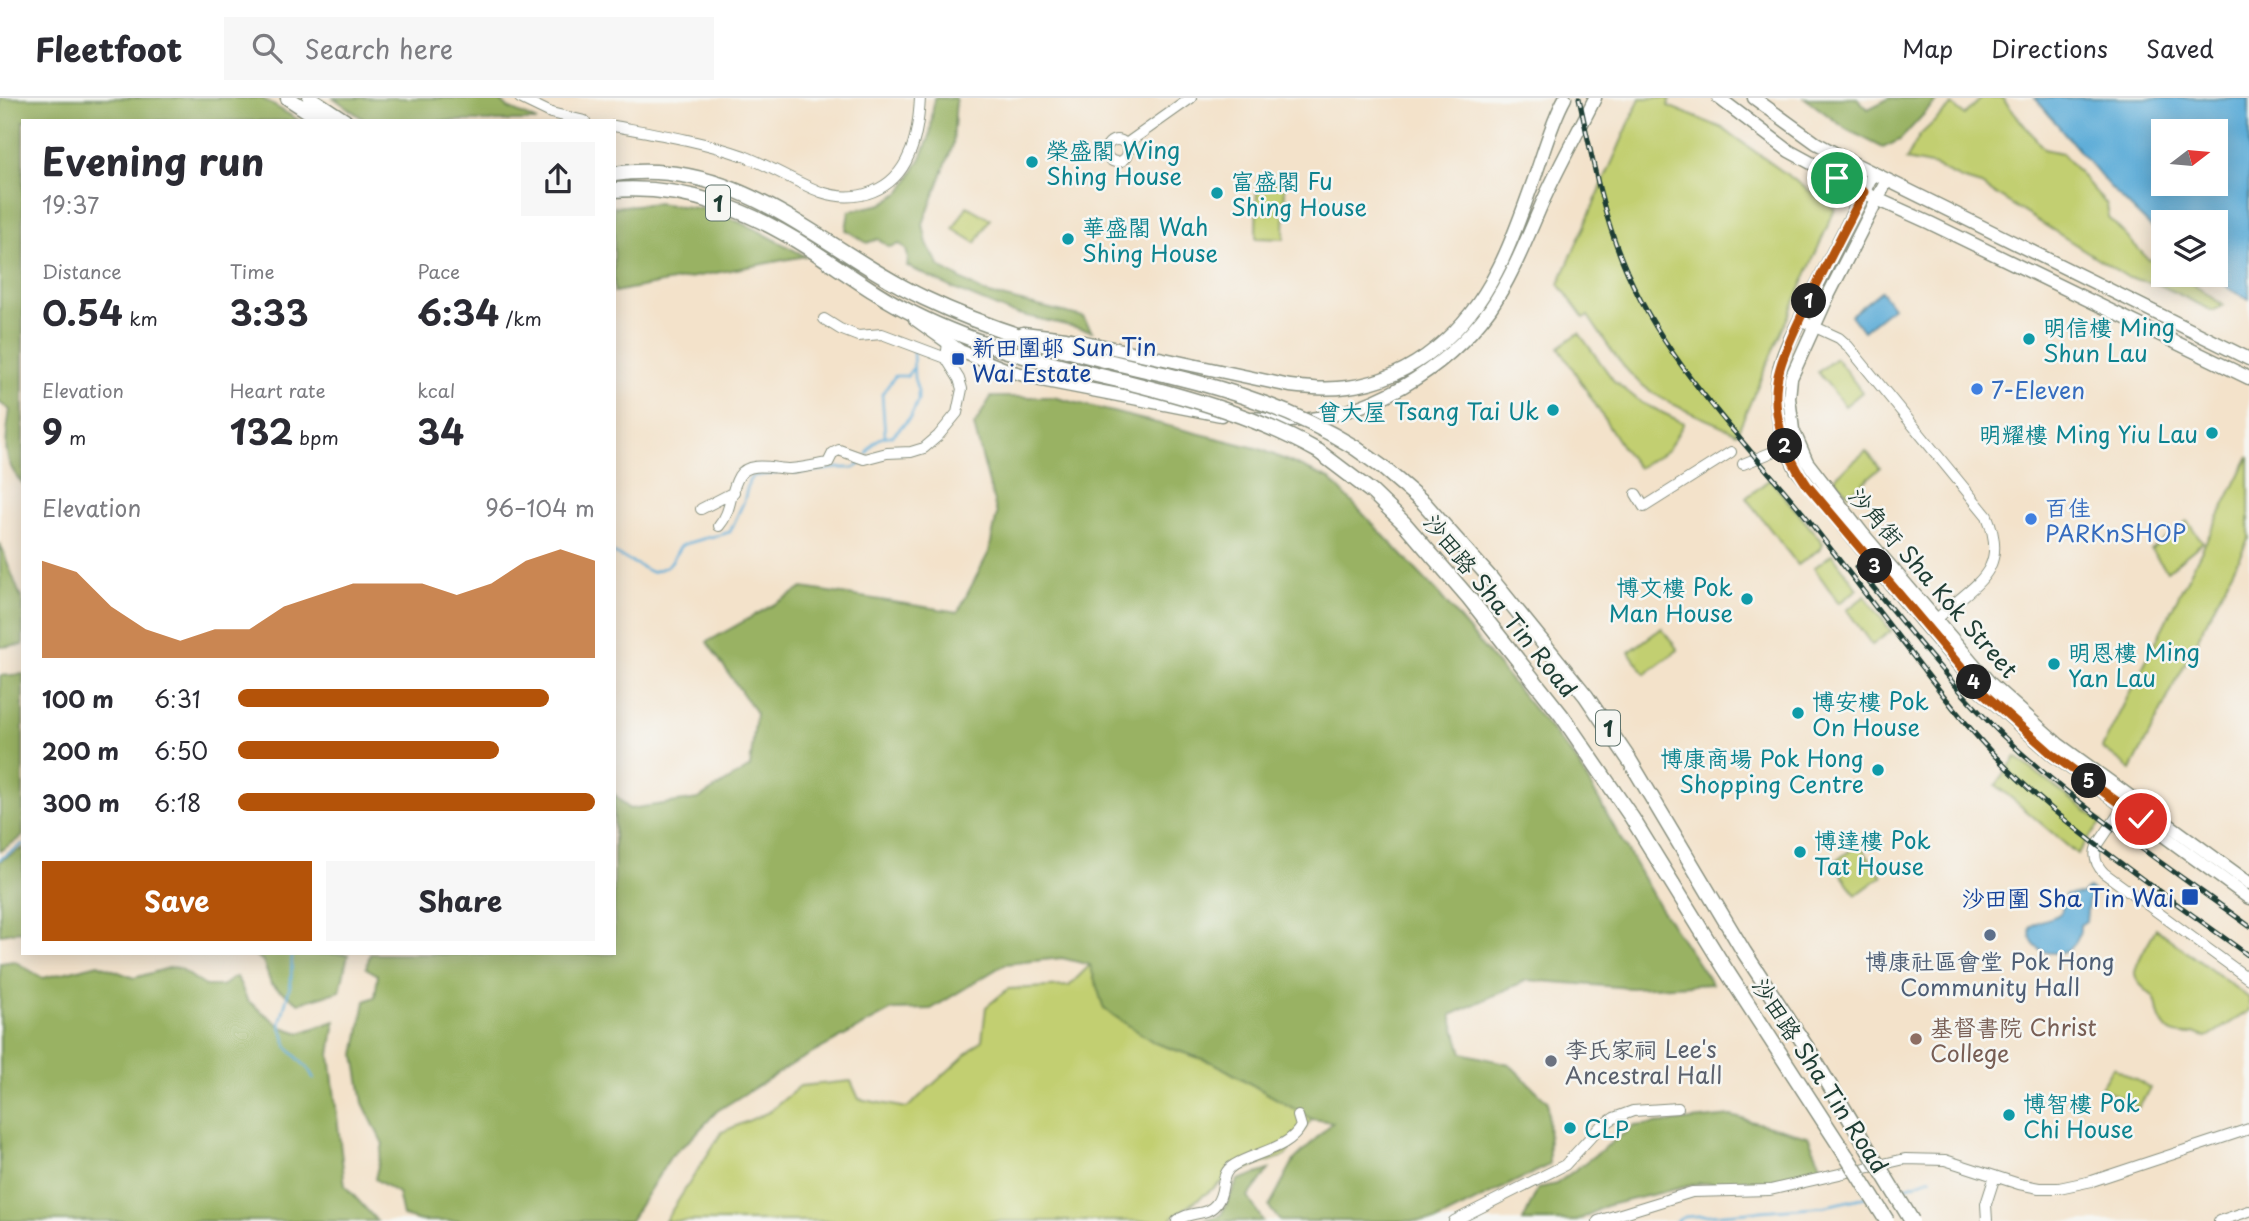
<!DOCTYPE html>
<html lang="en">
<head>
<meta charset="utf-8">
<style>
	:root { --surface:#fff; --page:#f7f7f7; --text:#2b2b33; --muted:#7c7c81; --line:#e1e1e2; --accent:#b45309 }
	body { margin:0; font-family:"Playpen Sans","LXGW WenKai TC",sans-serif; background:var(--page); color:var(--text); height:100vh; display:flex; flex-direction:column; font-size:26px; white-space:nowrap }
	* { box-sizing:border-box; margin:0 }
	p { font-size:23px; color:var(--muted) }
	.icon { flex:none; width:38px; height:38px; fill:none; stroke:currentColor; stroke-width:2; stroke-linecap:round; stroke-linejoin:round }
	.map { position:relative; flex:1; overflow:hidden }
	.side { position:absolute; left:21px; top:21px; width:595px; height:836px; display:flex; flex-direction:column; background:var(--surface); border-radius:0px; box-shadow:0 4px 18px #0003 }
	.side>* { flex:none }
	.needle { width:46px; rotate:74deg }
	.fabs { position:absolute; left:2151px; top:21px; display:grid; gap:14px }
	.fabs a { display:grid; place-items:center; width:77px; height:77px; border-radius:0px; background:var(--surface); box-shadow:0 4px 18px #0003; font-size:35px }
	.pin { position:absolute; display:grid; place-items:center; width:60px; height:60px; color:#fff; margin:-30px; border:4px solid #fff; border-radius:50%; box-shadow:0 2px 7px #0007 }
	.km { position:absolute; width:35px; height:35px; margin:-18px; border-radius:50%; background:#222; color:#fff; font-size:19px; line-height:35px; text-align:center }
	.round { display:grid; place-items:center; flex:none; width:74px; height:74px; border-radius:0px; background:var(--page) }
	.overview { display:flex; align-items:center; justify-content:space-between; height:119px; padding:0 21px }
	h1 { font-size:38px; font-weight:700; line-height:52px }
	.stats { display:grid; grid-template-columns:repeat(3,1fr); gap:10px; height:119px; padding:7px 21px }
	.stats div { display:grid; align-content:center }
	.stats b { font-size:35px; font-weight:700 }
	.stats small { font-size:19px; font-weight:400 }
	.stats p { font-size:19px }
	.chart { height:196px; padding:14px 21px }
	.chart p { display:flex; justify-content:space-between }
	.chart svg { width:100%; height:126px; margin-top:7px; fill:var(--accent); opacity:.7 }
	.button { display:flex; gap:14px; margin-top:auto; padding:14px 21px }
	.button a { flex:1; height:80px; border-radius:0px; background:var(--accent); color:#fff; font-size:28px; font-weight:700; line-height:80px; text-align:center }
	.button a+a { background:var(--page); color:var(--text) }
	ul { padding:0 21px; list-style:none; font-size:23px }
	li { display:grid; grid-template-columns:112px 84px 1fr; align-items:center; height:52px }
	li i { height:18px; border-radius:9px; background:var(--accent) }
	header { display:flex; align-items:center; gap:42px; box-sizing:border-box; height:98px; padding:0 35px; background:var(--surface); border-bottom:2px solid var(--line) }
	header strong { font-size:33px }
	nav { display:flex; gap:38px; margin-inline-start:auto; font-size:24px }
	.search { width:490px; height:63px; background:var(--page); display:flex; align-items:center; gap:18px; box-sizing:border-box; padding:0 24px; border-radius:0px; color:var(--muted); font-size:26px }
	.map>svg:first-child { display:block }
	.green { fill:#c2cf71; stroke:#708652; stroke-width:2 }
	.forest { fill:#99b263; stroke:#5c784c; stroke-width:2 }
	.water { fill:#5eadd8; stroke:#3e7586; stroke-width:2; fill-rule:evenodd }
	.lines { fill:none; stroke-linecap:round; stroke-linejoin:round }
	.stream { stroke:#5eadd8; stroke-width:2.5 }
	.minor-casing { stroke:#89907f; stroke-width:12 }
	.major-casing { stroke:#89907f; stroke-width:15 }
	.highway-casing { stroke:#89907f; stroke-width:17 }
	.minor { stroke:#fff; stroke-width:10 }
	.major { stroke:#fff; stroke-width:12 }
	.highway { stroke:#fff; stroke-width:14 }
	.rail-casing { stroke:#1f3d34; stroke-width:5 }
	.rail { stroke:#f6f6f2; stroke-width:2.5; stroke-dasharray:8; stroke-linecap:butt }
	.highway-bridge-casing { stroke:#89907f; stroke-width:17; stroke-linecap:butt }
	.highway-bridge { stroke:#fff; stroke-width:14 }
	.route-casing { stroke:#fff; stroke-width:14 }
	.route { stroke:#b45309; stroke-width:9 }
	.culture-dot { fill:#0f9aa8; stroke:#f6f6f2; stroke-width:2.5 }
	.transit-dot { fill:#1a4fb4; stroke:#f6f6f2; stroke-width:2.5 }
	.shop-dot { fill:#3f7fe0; stroke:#f6f6f2; stroke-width:2.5 }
	.service-dot { fill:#5c6f8a; stroke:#f6f6f2; stroke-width:2.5 }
	.education-dot { fill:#8d6e63; stroke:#f6f6f2; stroke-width:2.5 }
	.worship-dot { fill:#6b7280; stroke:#f6f6f2; stroke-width:2.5 }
	.labels { text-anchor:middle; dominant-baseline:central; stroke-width:5; stroke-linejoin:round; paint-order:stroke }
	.shield { fill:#f6f6f2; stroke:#60746d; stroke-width:2 }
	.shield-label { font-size:21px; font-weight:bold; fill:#1f3d34 }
	.culture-label { font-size:23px; fill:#0d838f; stroke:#f6f6f2; text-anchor:start }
	.transit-label { font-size:23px; fill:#164399; stroke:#f6f6f2; text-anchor:start }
	.shop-label { font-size:23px; fill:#366cbe; stroke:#f6f6f2; text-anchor:start }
	.street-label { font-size:23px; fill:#1f3d34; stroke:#f6f6f2 }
	.service-label { font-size:23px; fill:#4e5e75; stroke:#f6f6f2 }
	.education-label { font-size:23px; fill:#785e54; stroke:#f6f6f2; text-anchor:start }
	.worship-label { font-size:23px; fill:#5b616d; stroke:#f6f6f2; text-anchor:start }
</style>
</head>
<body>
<header>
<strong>Fleetfoot</strong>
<div class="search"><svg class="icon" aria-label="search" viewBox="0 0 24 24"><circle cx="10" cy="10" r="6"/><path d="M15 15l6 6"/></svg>Search here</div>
<nav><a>Map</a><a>Directions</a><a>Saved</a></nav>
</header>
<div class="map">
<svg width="2249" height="1123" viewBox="0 0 2249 1123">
	<rect width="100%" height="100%" fill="#f6f6f2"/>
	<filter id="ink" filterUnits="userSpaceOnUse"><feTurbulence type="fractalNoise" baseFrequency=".0143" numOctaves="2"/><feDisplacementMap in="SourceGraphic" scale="14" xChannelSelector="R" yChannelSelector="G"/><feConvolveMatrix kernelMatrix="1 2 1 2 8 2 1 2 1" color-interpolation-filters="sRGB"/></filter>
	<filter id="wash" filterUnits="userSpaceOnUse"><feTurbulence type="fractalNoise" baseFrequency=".00686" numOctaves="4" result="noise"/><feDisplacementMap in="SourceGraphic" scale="28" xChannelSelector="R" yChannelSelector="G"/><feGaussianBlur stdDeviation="1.57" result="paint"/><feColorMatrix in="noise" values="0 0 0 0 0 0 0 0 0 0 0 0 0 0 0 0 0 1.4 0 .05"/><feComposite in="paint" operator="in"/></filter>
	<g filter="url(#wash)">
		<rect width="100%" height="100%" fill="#f3e2ca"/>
		<path class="green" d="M1640 0H1671L1668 8 1722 30 1835 111 1737 335C1708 321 1664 306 1641 286 1619 267 1604 241 1588 218L1584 220 1559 186Z
			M1982 0H2002L2044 51 2062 55 2107 107 2109 120 2149 162 2159 160 2163 164V177H2179L2223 207 2213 213 2158 186 2129 180 1981 87 1961 81 1935 68 1906 62 1920 37 1952 7 1964 17Z
			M1257 84 1285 85 1284 141 1256 140Z
			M967 108 990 121 976 145 953 131Z
			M1579 235 1614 283 1642 305 1684 325 1668 352 1638 370 1624 352 1559 249Z
			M1836 260 1862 294 1845 308 1818 274Z
			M1866 353 1880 370 1849 397 1834 380Z
			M2249 358V440L2131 672 2102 650Z
			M1770 381 1823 445 1821 450 1798 467 1746 400Z
			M2187 423 2203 444 2167 473 2151 452Z
			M1832 456 1858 491 1839 505 1814 470Z
			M1865 498 1891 533 1872 547 1847 512Z
			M1662 530 1678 552 1645 576 1629 554Z
			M2016 659 2101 724 2077 756 1996 687Z
			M1859 746 1882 778 1856 797 1833 765Z
			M2156 831 2249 900V913L2206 940 2194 935C2176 941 2163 934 2158 915 2157 910 2157 904 2154 900 2148 892 2134 885 2135 875 2136 863 2150 842 2156 831Z
			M1090 867 1155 945 1214 965 1312 1021 1285 1058 1235 1075 1173 1119 1171 1123H665L722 1034 769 1014 800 988 851 983 859 1001 907 1010 982 942 986 909 1008 891 1069 888Z
			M2113 969 2150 990 2138 1010 2101 989Z"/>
		<path class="forest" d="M0 0H261L300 23H23V386C0 362 6 341 10 312L0 305Z
			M334 0H498L508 10 537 23H366Z
			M934 0H956L953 47 923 126 927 146 940 169 985 195 1083 219 1092 233 1009 214 954 191 907 168C909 159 908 151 900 146L889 149 878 141 867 145 846 132 849 113 882 106 902 93 921 60 930 38Z
			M1805 0H1857L1868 11 1890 0H1939L1900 42 1883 50 1846 31Z
			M657 105 712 112 755 131 805 158 614 194V109Z
			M991 299H1053L1260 351 1330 381 1438 495 1576 662 1659 808 1712 886 1631 890 1527 882 1451 917 1462 955 1509 966 1548 1004 1549 1067 1436 1123H1280L1269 1109 1294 1062 1333 1024 1312 1021 1214 965 1155 945 1104 911 1090 867 1062 860 1005 866 931 911 892 912 796 964 717 1013 692 1040 671 1058 630 1123H421L403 1118 398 1095 375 1081 383 1046 363 1005 355 957 365 903 375 899 378 877 366 870 370 856H614V696L629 711 698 701 750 669 756 615 707 544 803 490 958 514 989 454 997 416 974 328Z
			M0 445 23 505V547L0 549Z
			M23 576V738L0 753V578Z
			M23 750V835L20 833 0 836V763Z
			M253 856H348L340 893 299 905 271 886 263 863Z
			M14 863 43 880 98 866 134 880 172 869 179 870 205 888H222L233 880 237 879 247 902 282 929 300 935 335 923 330 957 345 1088 377 1123H0V865Z
			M1731 1018 1808 1038 1824 1073 1756 1088 1701 1085 1605 1108 1577 1123H1523L1538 1090 1556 1086 1634 1028Z
			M1269 1072 1248 1099 1263 1123H1201L1221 1117 1238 1082Z"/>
		<path class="water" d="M2035 0H2249V201L2231 192 2210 177H2216V124H2163V141L2109 88ZM2163 33H2216V86H2163Z
			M1881 193 1893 209 1863 233 1851 217Z
			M2089 790 2095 795 2088 804 2086 823 2080 827C2082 866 2023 862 2031 829 2041 819 2056 822 2061 814 2063 810 2064 802 2065 797L2082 796Z"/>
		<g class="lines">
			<path class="stream" d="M885 337 882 296 895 278H907L912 271
				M867 356C872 345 879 337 892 338L910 320 918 303V293L914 280 913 252
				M795 375 839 370H854L863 364
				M614 455 651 474C661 471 669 470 674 459 675 458 679 450 680 449 687 443 719 438 730 434L744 403 749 383 753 378 778 375
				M0 761 23 746
				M292 856 291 884 280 926 288 950 309 972 314 981
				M1900 1091 1931 1080
				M1676 1123 1684 1119 1826 1108 1866 1099"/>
		</g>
	</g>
	<g filter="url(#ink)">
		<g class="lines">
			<g class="minor-casing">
				<path id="minor" d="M520 0 551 15 585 23
					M614 28C658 36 702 43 744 58 770 68 795 84 821 94 857 106 894 93 909 57 917 40 919 19 920 0
					M1106 53a11 11 0 1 1 22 0a11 11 0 1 1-22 0Z
					M1126 46 1191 0
					M824 221 840 231 858 238 882 236 946 260
					M1800 222 1839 240 1848 248 1987 418C2012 478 1968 488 1933 525
					M1743 366 1785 349
					M1636 396 1644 409 1731 354
					M701 411 734 394
					M719 428C732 413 729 395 739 378 749 362 775 371 790 371 803 370 816 367 828 365L833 355 839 352 864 361 887 355 911 354 924 350 938 338 957 315 962 291 959 281 946 260 948 245
					M2126 705 2097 748C2093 759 2096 767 2104 775L2249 881
					M1177 1123C1189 1112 1206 1119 1216 1106 1227 1093 1218 1076 1234 1067 1255 1054 1289 1051 1301 1028L1298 1018
					M1454 1123 1565 1067 1600 1029 1614 1020 1633 1013 1678 1010
					M1598 1123 1692 1094 1770 1092 1905 1061 1945 1062 2019 1086 2039 1090H2059L2092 1083 2249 1031
					M1987 1123 1986 1106 1995 1078
					M2219 1123 2249 1113"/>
			</g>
			<g class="major-casing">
				<path id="major" d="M1719 0 1789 53 1877 101 1930 125 2249 280
					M1754 0 1816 45 1857 67 2249 261
					M1873 75C1851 120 1828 164 1806 209 1797 229 1783 251 1779 273 1772 306 1781 341 1796 371L1912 512 1981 593 2053 657 2249 800
					M1887 82 1829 196 1791 280 1789 300 1793 332 1807 364 1863 436 1990 585 2058 646 2249 785
					M915 221 960 253 1010 273 1041 282 1221 317
					M1023 235 1066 240 1290 288C1309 290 1328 292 1348 289 1414 281 1468 231 1497 173 1512 145 1522 114 1533 84 1543 57 1551 25 1565 0
					M1253 320C1265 321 1278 324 1290 323 1368 319 1445 273 1490 211 1513 178 1528 137 1544 101 1560 66 1578 34 1595 0"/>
			</g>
			<g class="highway-casing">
				<path id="highway" d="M288 0 323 23
					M310 0 345 23
					M614 76C740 58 821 151 924 200 1001 237 1086 259 1168 277
					M614 92C686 87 750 112 810 151 844 173 877 198 914 216 980 249 1055 268 1127 284
					M1354 349 1382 369 1423 404 1492 482 1586 598 1630 663 1744 854 1809 953 1868 1051
					M1318 353 1372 394 1404 425 1469 500 1562 618 1632 720 1724 869 1847 1059"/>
			</g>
			<use href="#minor" class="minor"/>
			<use href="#major" class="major"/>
			<use href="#highway" class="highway"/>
			<g class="rail-casing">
				<path id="rail" d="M1579 0C1591 54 1601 110 1622 162 1662 262 1740 338 1807 420 1846 470 1884 521 1923 571 1946 601 1968 630 1994 657 2067 733 2164 795 2249 858
					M1856 469C1904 525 1949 585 2002 637 2077 709 2166 767 2249 828"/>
			</g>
			<use href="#rail" class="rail"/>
			<g class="highway-bridge-casing">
				<path id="highway-bridge" d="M1168 277C1234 293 1296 313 1354 349
					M1127 284C1194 301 1257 319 1318 353
					M1868 1051 1912 1123
					M1847 1059 1887 1123"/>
			</g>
			<use href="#highway-bridge" class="highway-bridge"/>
		</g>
	</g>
	<g class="lines" filter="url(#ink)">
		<g class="route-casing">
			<path id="route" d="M1837 80 1864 94C1846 129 1827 165 1810 200 1799 223 1787 246 1780 270 1768 310 1784 355 1807 387L1981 593 2053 657 2141 721"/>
		</g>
		<use href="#route" class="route"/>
	</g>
	<g class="culture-dot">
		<circle cx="1032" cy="64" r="7"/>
		<circle cx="1217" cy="95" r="7"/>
		<circle cx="1068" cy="141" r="7"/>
		<circle cx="2029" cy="241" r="7"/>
		<circle cx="1553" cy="312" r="7"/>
		<circle cx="2212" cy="335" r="7"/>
		<circle cx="1747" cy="501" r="7"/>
		<circle cx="2054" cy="566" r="7"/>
		<circle cx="1798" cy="615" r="7"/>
		<circle cx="1878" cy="672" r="7"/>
		<circle cx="1800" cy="754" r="7"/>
		<circle cx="2009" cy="1017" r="7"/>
		<circle cx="1570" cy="1030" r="7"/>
	</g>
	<g class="transit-dot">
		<rect x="951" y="254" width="14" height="14" rx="3.5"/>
		<rect x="2181" y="790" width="18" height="18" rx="3.5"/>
	</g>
	<g class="shop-dot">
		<circle cx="1977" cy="291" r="7"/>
		<circle cx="2031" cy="421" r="7"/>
	</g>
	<circle class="service-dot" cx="1990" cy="837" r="7"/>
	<circle class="education-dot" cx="1916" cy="941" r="7"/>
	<circle class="worship-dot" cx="1551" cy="963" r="7"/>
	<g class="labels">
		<g class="shield">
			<rect x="706" y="87.5" width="24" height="35" rx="5"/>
			<rect x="1596" y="612.5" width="24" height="35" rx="5"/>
		</g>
		<g class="shield-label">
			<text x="718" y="105">1</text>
			<text x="1608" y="630">1</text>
		</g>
		<g class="culture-label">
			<text x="1046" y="51">榮盛閣 Wing<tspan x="1046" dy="26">Shing House</tspan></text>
			<text x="1231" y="82">富盛閣 Fu<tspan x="1231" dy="26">Shing House</tspan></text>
			<text x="1082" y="128">華盛閣 Wah<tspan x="1082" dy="26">Shing House</tspan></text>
			<text x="2043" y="228">明信樓 Ming<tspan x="2043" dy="26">Shun Lau</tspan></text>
			<text x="1539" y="312" text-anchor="end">曾大屋 Tsang Tai Uk</text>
			<text x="2198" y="335" text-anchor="end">明耀樓 Ming Yiu Lau</text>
			<text x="1733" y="488" text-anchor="end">博文樓 Pok<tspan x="1733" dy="26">Man House</tspan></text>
			<text x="2068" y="553">明恩樓 Ming<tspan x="2068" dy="26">Yan Lau</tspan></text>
			<text x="1812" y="602">博安樓 Pok<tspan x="1812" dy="26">On House</tspan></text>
			<text x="1864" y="659" text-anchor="end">博康商場 Pok Hong<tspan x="1864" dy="26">Shopping Centre</tspan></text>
			<text x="1814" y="741">博達樓 Pok<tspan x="1814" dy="26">Tat House</tspan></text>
			<text x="2023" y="1004">博智樓 Pok<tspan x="2023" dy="26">Chi House</tspan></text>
			<text x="1584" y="1030">CLP</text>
		</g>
		<g class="transit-label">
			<text x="972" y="248">新田圍邨 Sun Tin<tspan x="972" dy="26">Wai Estate</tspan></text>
			<text x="2174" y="799" text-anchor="end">沙田圍 Sha Tin Wai</text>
		</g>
		<g class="shop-label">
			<text x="1991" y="291">7-Eleven</text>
			<text x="2045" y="408">百佳<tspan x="2045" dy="26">PARKnSHOP</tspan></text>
		</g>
		<g class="street-label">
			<text transform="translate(1934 484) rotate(49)">沙角街 Sha Kok Street</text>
			<text transform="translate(1501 507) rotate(51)">沙田路 Sha Tin Road</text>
			<text transform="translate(1821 977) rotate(57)">沙田路 Sha Tin Road</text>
		</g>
		<g class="service-label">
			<text x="1990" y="862">博康社區會堂 Pok Hong<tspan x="1990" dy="26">Community Hall</tspan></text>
		</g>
		<g class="education-label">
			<text x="1930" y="928">基督書院 Christ<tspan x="1930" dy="26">College</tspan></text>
		</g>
		<g class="worship-label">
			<text x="1565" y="950">李氏家祠 Lee's<tspan x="1565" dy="26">Ancestral Hall</tspan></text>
		</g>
	</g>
</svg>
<div class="fabs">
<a><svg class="needle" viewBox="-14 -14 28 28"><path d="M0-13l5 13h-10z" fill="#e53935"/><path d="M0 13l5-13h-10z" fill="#7c7c81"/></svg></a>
<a><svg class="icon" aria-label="layers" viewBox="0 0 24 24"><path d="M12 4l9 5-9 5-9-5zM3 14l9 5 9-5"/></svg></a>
</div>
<div class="pin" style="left:1837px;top:80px;background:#1e9e55"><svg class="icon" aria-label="arrive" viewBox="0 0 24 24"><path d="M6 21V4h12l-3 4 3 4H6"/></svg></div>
<div class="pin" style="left:2141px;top:721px;background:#d93025"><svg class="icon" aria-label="check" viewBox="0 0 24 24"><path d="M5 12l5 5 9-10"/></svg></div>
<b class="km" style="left:1809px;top:203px">1</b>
<b class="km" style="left:1785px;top:348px">2</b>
<b class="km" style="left:1875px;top:468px">3</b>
<b class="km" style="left:1974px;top:584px">4</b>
<b class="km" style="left:2089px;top:683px">5</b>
<section class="side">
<div class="overview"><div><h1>Evening run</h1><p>19:37</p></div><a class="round"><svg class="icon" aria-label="share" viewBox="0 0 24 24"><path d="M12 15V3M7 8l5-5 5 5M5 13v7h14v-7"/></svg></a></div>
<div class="stats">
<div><p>Distance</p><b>0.54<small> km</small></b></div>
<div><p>Time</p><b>3:33</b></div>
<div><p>Pace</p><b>6:34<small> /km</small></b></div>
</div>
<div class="stats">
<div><p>Elevation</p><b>9<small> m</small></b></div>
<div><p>Heart rate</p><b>132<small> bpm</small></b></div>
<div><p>kcal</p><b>34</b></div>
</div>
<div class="chart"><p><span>Elevation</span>96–104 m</p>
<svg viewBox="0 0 160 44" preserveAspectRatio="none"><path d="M0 44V10L10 14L20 26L30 34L40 38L50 34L60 34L70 26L80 22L90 18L100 18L110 18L120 22L130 18L140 10L150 6L160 10V44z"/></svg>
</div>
<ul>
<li><b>100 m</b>6:31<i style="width:87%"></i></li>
<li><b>200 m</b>6:50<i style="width:73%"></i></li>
<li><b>300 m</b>6:18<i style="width:100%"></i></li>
</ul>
<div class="button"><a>Save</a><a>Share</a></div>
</section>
</div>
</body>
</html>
